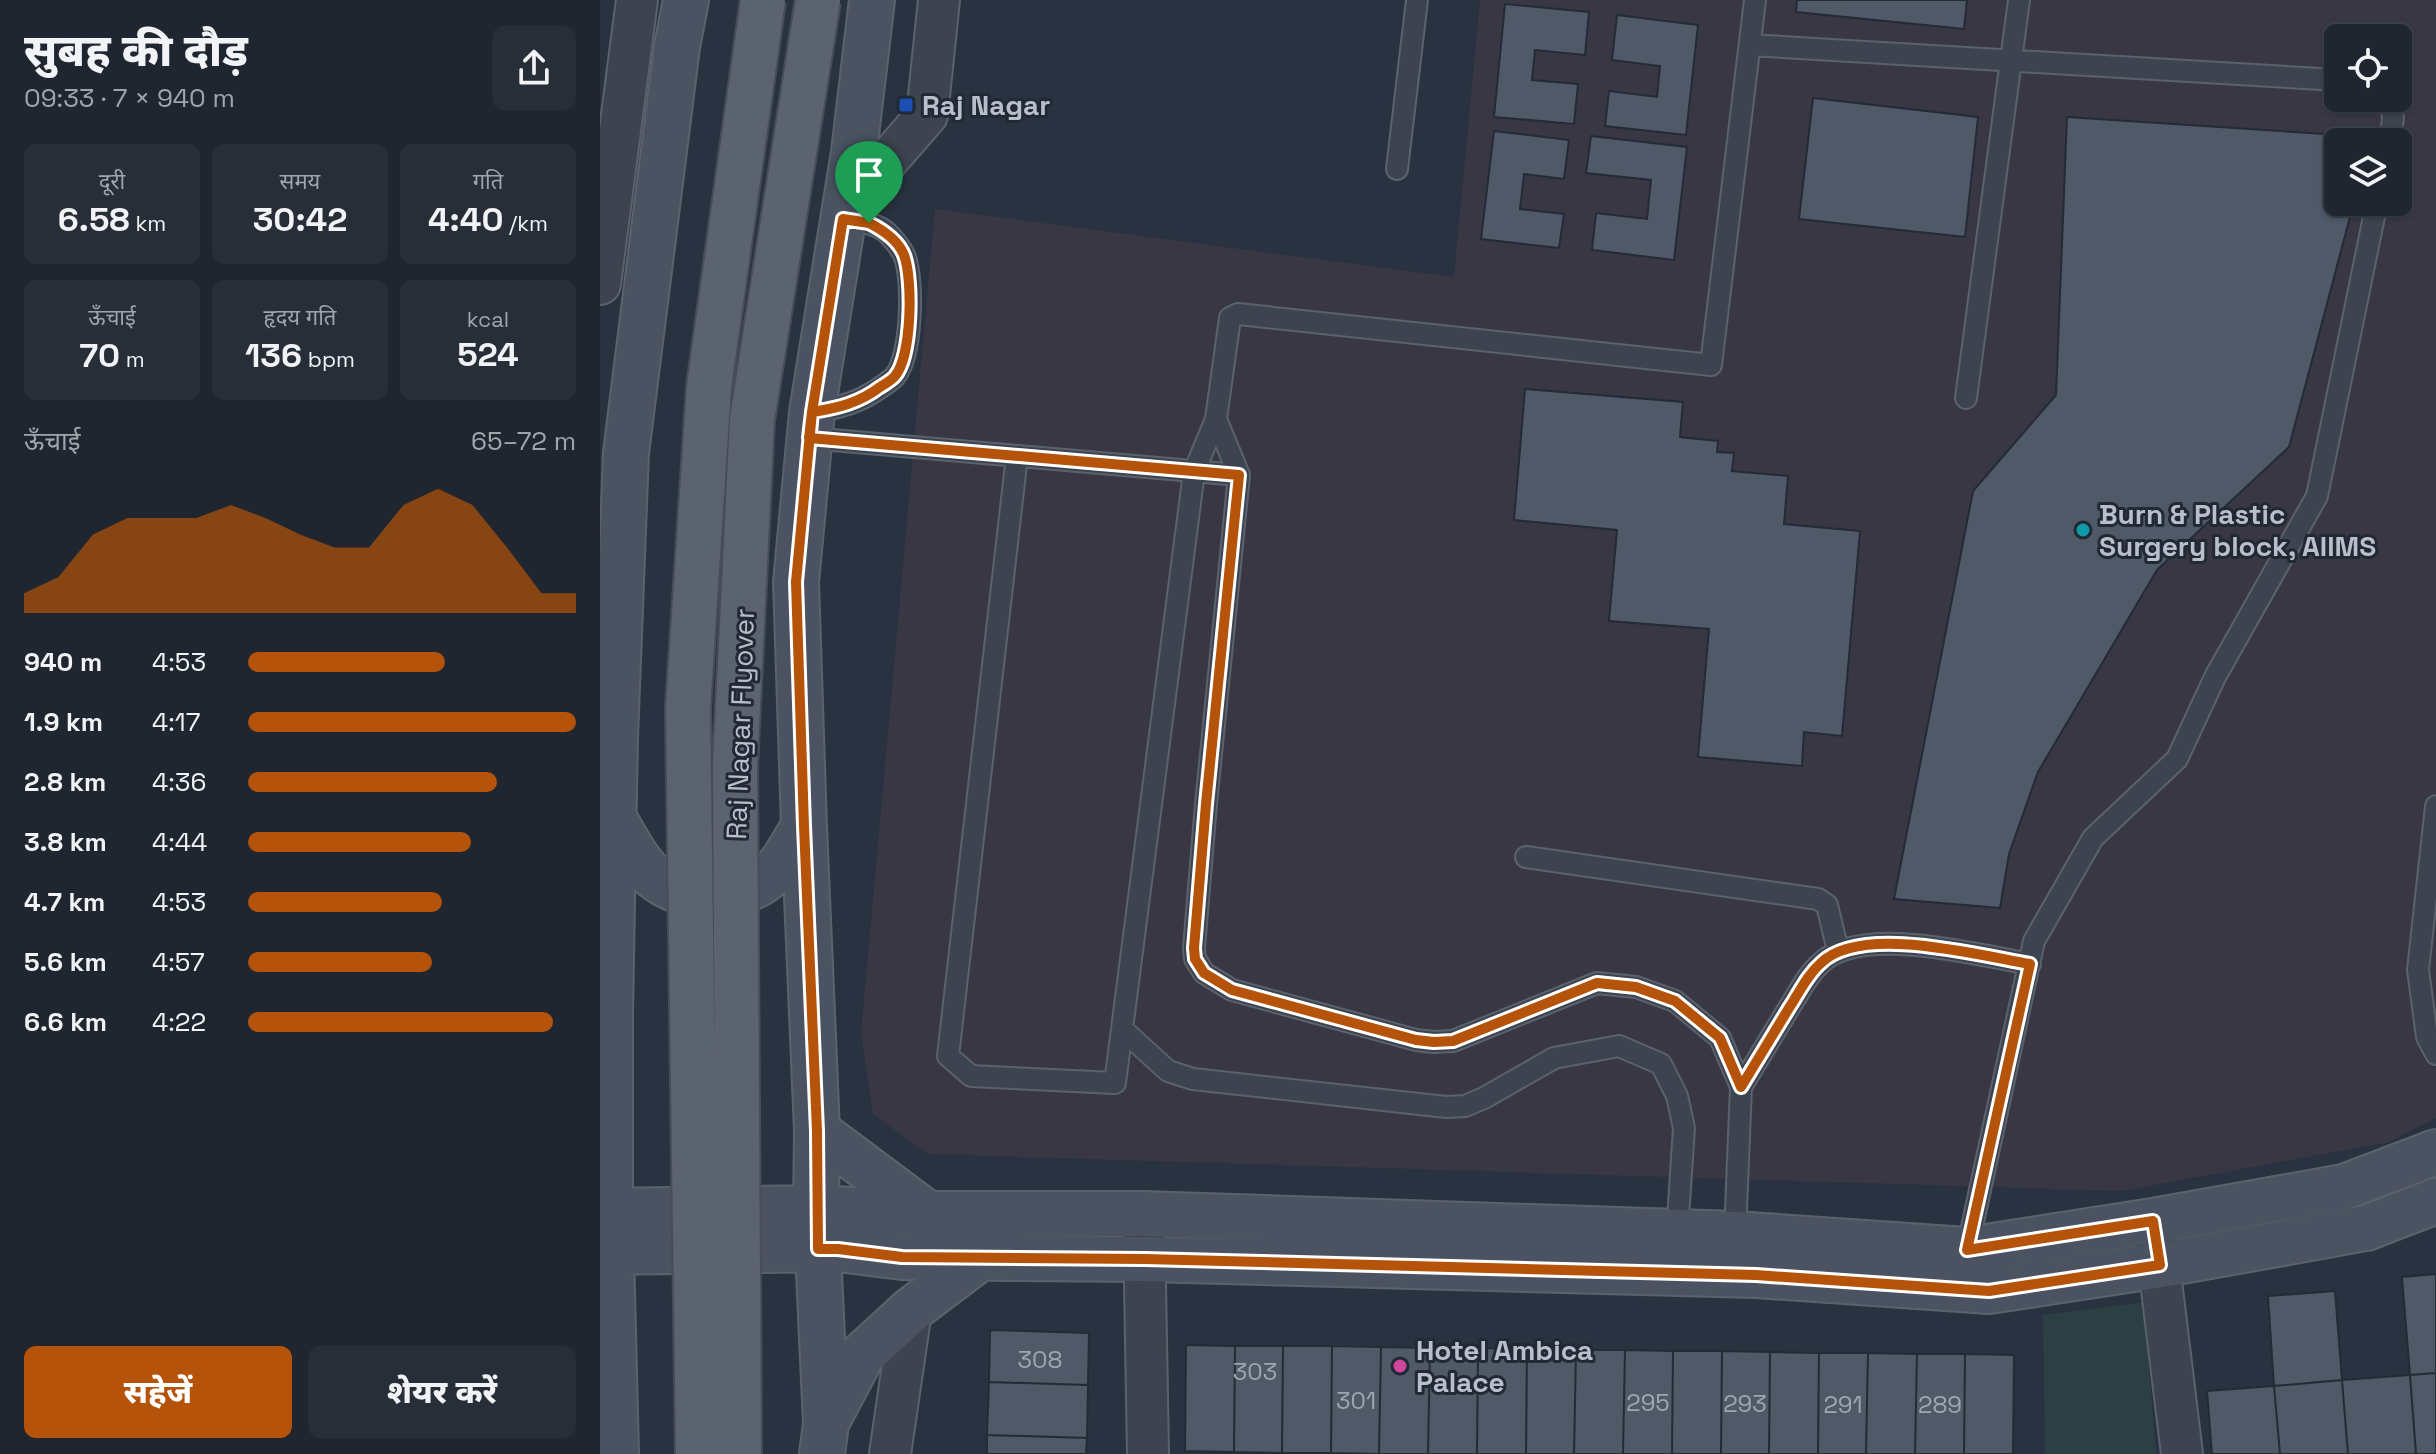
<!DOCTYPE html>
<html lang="hi">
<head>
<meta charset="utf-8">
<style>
	:root { --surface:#1f2630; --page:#272e38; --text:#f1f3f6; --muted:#a1a5ab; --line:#3c434c; --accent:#b45309 }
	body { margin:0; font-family:"Space Grotesk","Noto Sans Devanagari",sans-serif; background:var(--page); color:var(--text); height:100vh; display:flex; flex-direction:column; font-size:30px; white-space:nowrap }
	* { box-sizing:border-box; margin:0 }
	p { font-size:26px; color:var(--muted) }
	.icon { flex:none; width:44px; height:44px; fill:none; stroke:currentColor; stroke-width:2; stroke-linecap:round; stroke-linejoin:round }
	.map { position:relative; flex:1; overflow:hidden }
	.drawer { display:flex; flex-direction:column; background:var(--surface); width:600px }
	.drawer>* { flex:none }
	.controls { position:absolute; left:1724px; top:24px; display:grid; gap:16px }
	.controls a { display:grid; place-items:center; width:88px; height:88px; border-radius:12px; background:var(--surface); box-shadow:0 2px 6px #0004,0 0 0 2px var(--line); font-size:40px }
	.pin { position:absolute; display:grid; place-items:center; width:68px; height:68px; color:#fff; margin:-82px -34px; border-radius:50% 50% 50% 0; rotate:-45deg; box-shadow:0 0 8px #0007 }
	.pin .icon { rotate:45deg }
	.round { display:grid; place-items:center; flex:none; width:84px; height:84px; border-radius:12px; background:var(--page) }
	.overview { display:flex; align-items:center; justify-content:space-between; height:136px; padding:0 24px }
	h1 { font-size:44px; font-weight:800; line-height:60px }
	.stats { display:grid; grid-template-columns:repeat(3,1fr); gap:12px; height:136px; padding:8px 24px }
	.stats div { display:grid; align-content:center; border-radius:12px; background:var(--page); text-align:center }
	.stats b { font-size:34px; font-weight:800 }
	.stats small { font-size:22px; font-weight:400 }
	.stats p { font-size:22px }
	.chart { height:224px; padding:16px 24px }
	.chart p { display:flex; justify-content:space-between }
	.chart svg { width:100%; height:144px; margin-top:8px; fill:var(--accent); opacity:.7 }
	.primary-button { display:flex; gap:16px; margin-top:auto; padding:16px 24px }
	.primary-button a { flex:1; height:92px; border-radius:12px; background:var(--accent); color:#fff; font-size:32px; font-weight:800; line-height:92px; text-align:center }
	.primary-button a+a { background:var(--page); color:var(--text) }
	ul { padding:0 24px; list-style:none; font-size:26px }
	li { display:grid; grid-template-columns:128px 96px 1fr; align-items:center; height:60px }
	li i { height:20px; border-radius:10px; background:var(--accent) }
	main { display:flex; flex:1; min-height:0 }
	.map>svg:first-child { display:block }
	.medical { fill:#393744; fill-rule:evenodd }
	.green { fill:#2c3f42 }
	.building { fill:#4f5968; stroke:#232b37; stroke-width:2 }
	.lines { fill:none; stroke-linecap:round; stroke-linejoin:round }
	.lane-casing { stroke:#5a626d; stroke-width:24 }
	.street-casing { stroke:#5a626d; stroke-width:44 }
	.secondary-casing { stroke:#5a626d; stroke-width:48 }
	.lane { stroke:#3d4450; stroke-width:20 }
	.street { stroke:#3d4450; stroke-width:40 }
	.secondary { stroke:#4b5362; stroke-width:44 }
	.primary-bridge-casing { stroke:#464d59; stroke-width:48; stroke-linecap:butt }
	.primary-bridge { stroke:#5b636f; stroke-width:44 }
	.route-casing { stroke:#fff; stroke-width:16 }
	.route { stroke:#b45309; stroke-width:10 }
	.transit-dot { fill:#1a4fb4; stroke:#212935; stroke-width:3 }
	.culture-dot { fill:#0f9aa8; stroke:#212935; stroke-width:3 }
	.hotel-dot { fill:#d1479c; stroke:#212935; stroke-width:3 }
	.labels { text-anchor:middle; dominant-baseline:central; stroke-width:6; stroke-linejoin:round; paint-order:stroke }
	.number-label { font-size:24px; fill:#9ea6b2 }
	.poi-label { font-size:28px; font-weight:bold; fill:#b9bfca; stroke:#212935; text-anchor:start }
	.street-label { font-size:28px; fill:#b9bfca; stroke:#212935 }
</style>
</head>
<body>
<main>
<section class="drawer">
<div class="overview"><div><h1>सुबह की दौड़</h1><p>09:33 · 7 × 940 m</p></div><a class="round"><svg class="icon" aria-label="share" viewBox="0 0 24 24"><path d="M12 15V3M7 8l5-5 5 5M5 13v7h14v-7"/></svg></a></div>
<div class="stats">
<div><p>दूरी</p><b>6.58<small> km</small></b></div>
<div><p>समय</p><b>30:42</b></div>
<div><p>गति</p><b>4:40<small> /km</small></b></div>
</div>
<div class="stats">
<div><p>ऊँचाई</p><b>70<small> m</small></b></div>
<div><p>हृदय गति</p><b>136<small> bpm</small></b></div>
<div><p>kcal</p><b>524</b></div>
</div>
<div class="chart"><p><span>ऊँचाई</span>65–72 m</p>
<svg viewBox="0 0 160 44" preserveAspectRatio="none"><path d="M0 44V38L10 33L20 20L30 15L40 15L50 15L60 11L70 15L80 20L90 24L100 24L110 11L120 6L130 11L140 24L150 38L160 38V44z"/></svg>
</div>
<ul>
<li><b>940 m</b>4:53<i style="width:60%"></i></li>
<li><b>1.9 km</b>4:17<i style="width:100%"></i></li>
<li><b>2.8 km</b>4:36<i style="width:76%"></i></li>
<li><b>3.8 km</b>4:44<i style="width:68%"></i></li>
<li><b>4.7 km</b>4:53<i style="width:59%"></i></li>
<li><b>5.6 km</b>4:57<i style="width:56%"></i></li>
<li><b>6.6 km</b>4:22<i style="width:93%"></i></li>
</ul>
<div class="primary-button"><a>सहेजें</a><a>शेयर करें</a></div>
</section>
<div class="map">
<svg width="1836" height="1454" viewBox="0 0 1836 1454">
	<rect width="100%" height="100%" fill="#293240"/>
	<path class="medical" d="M880 0H1836V1118L1789 1142 1521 1191 328 1154 273 1114 261 1033 335 209 854 277ZM1738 38H1798V98H1738ZM1738 142H1798V202H1738Z"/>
	<path class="green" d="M1544 1302 1556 1454H1445L1443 1315Z"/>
	<path class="building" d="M1197 0H1367L1364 29 1196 12Z
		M905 4 989 12 985 55 935 50 932 80 978 84 974 124 894 117Z
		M1017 15 1098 25 1086 135 1005 126 1009 91 1057 97 1060 66 1012 60Z
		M1213 98 1378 117 1365 237 1199 219Z
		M1467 117 1771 137 1770 142H1738V202H1754L1689 447 1557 570 1438 772 1409 854 1400 908 1294 899 1373 491 1456 395Z
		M894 131 969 140 964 179 924 174 920 209 964 214 959 248 881 239Z
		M991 136 1087 147 1074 260 992 250 996 213 1047 219 1051 180 986 173Z
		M925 389 1083 402 1080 437 1118 441 1117 452 1134 453 1132 471 1188 476 1184 524 1260 531 1242 736 1204 732 1202 766 1098 757 1109 629 1009 621 1017 530 914 520Z
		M1836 1274V1373L1810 1375 1802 1277Z
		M1735 1291 1742 1380 1674 1386 1668 1296Z
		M390 1330 489 1333 488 1385 389 1382Z
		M586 1345 635 1346 634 1452 585 1451Z
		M635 1346H683L682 1453 634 1452Z
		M683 1346H732L731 1453H682Z
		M732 1346 781 1347 779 1454 731 1453Z
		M781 1347 830 1348 828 1454H779Z
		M830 1348H878L877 1454H828Z
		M878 1348 927 1349 926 1454H877Z
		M927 1349 976 1350 974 1454H926Z
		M976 1350H1025L1023 1454H974Z
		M1025 1350 1073 1351 1072 1454H1023Z
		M1073 1351H1122L1121 1454H1072Z
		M1122 1351 1170 1352 1169 1454H1121Z
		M1170 1352 1219 1353 1218 1454H1169Z
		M1219 1353H1268L1266 1454H1218Z
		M1268 1353 1317 1354 1315 1454H1266Z
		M1317 1354H1365L1364 1454H1315Z
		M1365 1354 1414 1355 1413 1454H1364Z
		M1836 1373V1454H1816L1810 1375Z
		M1810 1375 1816 1454H1748L1742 1380Z
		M1742 1380 1748 1454H1680L1674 1386Z
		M389 1382 488 1385 487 1438 387 1435Z
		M1674 1386 1680 1454H1612L1607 1391Z
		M387 1435 487 1438 486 1454H387Z"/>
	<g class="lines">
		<g class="lane-casing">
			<path id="lane" d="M1150 45 1738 80
				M1786 98C1797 111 1792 127 1789 142
				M797 169 817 0
				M1366 398 1419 0
				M212 412C238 408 259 403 281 387 285 384 292 380 295 376 312 356 314 278 304 255 301 248 291 236 285 231 273 222 257 221 243 219
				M616 419 639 475 606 804 594 948 595 959 604 973 632 990 816 1040 834 1042 853 1041 997 983 1036 987 1075 1001 1120 1038 1141 1087 1135 1234
				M209 438 639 475
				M417 456 348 1056 371 1076 515 1083 594 472 616 419 630 318 638 314 1111 365 1155 0
				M1836 806 1818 970 1827 1037 1836 1054
				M926 857 1218 899 1227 905 1238 951
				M522 1029 568 1071 593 1079 846 1107 865 1106 884 1098 954 1058 1019 1046 1061 1064 1077 1096 1084 1128 1077 1233
				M1141 1087C1157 1061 1173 1034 1189 1008 1199 993 1207 975 1221 963 1261 924 1378 955 1430 964
				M1367 1250 1434 941 1493 838 1577 759 1615 677 1717 496 1777 202"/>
		</g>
		<g class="street-casing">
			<path id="street" d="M245 209 327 115 339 0
				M0 284 37 0
				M544 1226 548 1454
				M1555 1232 1582 1454
				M290 1454 311 1310"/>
		</g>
		<g class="secondary-casing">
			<path id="secondary" d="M13 817C24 835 33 855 47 870 75 901 129 904 163 881 182 868 192 845 204 826
				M217 1131 328 1214
				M0 1211 216 1208 328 1214H543L1135 1234 1367 1250 1553 1221 1744 1187 1836 1152
				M0 1252 238 1249 302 1257 545 1259 1156 1275 1389 1291 1560 1265 1766 1228 1836 1201
				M226 1423 262 1355 311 1310 380 1258
				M16 1454 10 1211V1014L15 738 26 453 77 47 86 0
				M222 1454 226 1424 216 1208 217 1131 204 826 196 582 212 412 254 152 272 0"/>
		</g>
		<use href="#lane" class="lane"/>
		<use href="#street" class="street"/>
		<use href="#secondary" class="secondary"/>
		<g class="primary-bridge-casing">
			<path id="primary-bridge" d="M98 1454 88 708 109 387 163 0
				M139 1454 135 766 152 420 218 0"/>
		</g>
		<use href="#primary-bridge" class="primary-bridge"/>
	</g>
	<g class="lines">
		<g class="route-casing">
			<path id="route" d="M269 223 243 219 212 412 196 582 204 826 217 1131 218 1249H238L302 1257 545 1259 1156 1275 1389 1291 1560 1265 1553 1221 1367 1250 1430 964C1378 955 1261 924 1221 963 1207 975 1199 993 1189 1008 1173 1034 1157 1061 1141 1087L1120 1038 1075 1001 1036 987 997 983 853 1041 834 1042 816 1040 632 990 604 973 595 959 594 948 606 804 639 475 209 438 212 412C238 408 259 403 280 387 285 384 292 380 295 376 312 356 313 279 304 255 298 240 283 230 269 223"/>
		</g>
		<use href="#route" class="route"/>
	</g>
	<rect class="transit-dot" x="298" y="97" width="16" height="16" rx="4"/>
	<circle class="culture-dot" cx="1483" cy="530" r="8"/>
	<circle class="hotel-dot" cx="800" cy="1366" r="8"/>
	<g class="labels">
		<g class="number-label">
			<text x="440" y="1359">308</text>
			<text x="655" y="1371">303</text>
			<text x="756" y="1400">301</text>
			<text x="1048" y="1402">295</text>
			<text x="1145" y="1403">293</text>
			<text x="1243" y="1404">291</text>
			<text x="1340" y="1404">289</text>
		</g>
		<g class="poi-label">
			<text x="322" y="105">Raj Nagar</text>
			<text x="1499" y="514">Burn &amp; Plastic<tspan x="1499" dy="32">Surgery block, AIIMS</tspan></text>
			<text x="816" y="1350">Hotel Ambica<tspan x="816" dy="32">Palace</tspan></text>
		</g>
		<g class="street-label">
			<text transform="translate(140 724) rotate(-88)">Raj Nagar Flyover</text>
		</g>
	</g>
</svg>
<div class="controls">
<a><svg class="icon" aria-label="locate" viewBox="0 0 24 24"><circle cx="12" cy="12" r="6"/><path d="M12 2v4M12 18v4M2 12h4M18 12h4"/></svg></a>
<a><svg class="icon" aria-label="layers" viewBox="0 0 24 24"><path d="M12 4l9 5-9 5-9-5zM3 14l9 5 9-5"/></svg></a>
</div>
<div class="pin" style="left:269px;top:223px;background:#1e9e55"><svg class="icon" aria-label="arrive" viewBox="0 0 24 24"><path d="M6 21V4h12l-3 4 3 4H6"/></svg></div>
</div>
</main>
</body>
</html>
